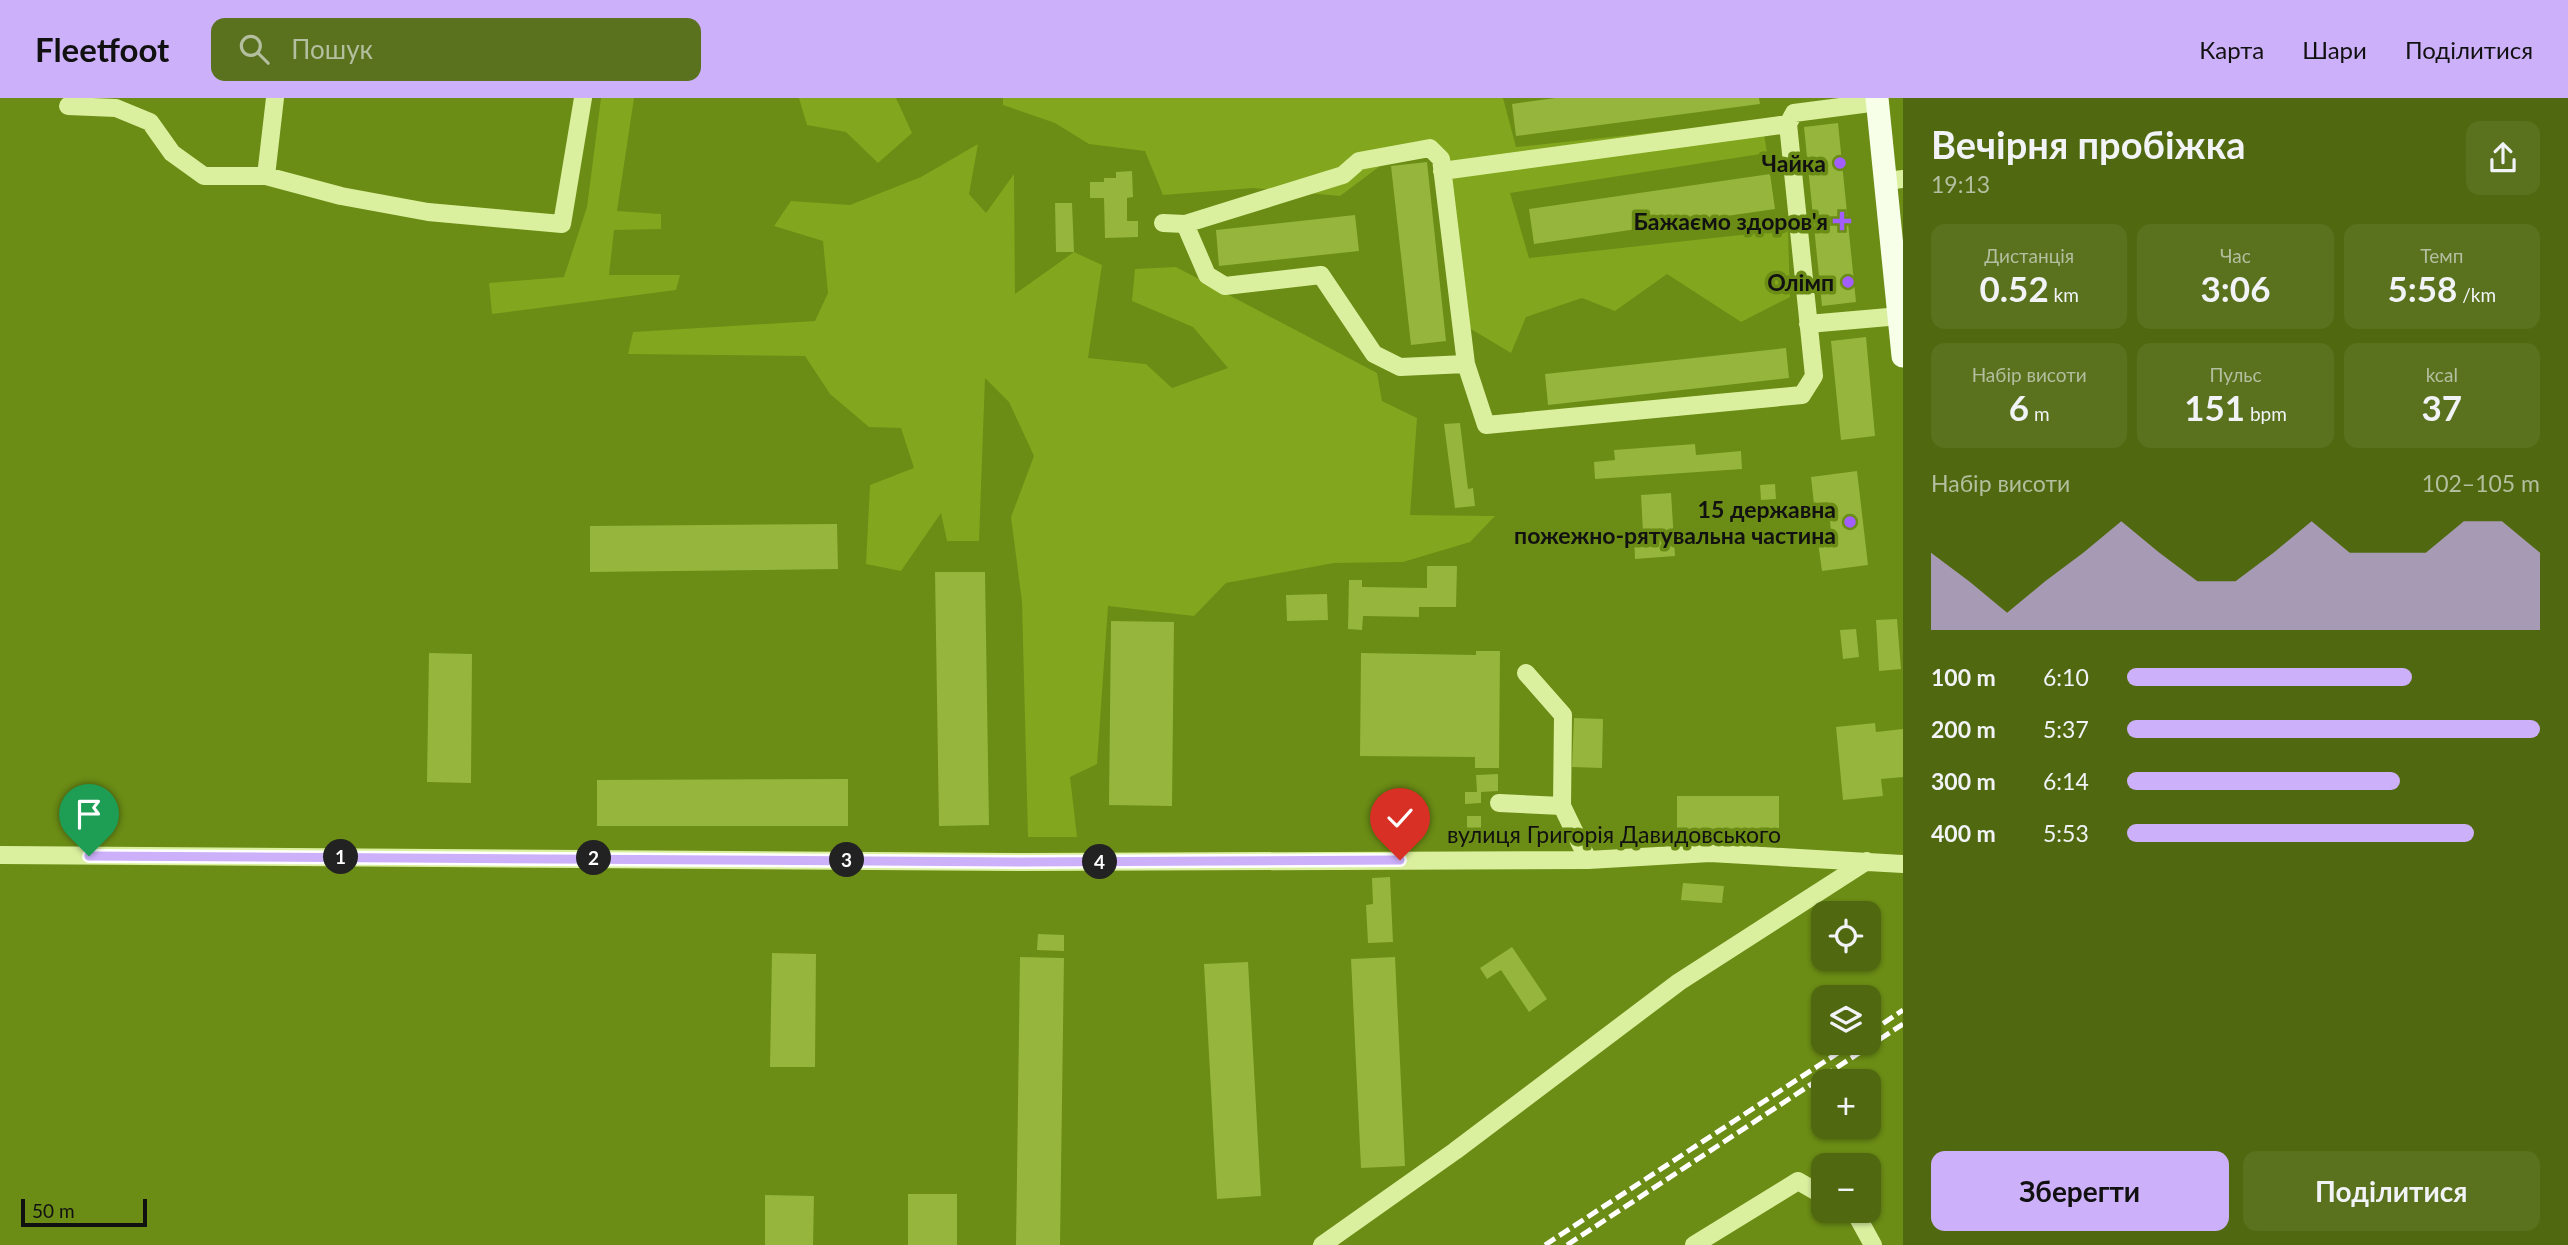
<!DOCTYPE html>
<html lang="uk">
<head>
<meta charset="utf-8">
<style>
	:root { --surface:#506910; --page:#5a711e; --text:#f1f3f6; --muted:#b4bf9f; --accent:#cdb0fa }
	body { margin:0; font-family:Lato,sans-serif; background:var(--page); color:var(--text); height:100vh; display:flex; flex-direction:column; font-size:26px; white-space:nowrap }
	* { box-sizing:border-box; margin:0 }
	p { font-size:23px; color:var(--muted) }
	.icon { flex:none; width:38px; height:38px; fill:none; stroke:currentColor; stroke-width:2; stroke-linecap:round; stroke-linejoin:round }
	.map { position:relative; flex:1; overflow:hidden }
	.panel { display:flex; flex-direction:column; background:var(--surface); width:665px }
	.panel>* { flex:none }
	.fabs { position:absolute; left:1811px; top:803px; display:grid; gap:14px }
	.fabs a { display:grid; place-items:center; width:70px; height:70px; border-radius:14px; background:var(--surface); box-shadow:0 2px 5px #0004; font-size:35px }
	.scale { position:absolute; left:21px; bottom:18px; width:126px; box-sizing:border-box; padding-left:7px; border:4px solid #111; border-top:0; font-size:19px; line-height:24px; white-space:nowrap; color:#111; -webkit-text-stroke:5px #6b8c15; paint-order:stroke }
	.pin { position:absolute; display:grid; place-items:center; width:60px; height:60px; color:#fff; margin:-72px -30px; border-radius:50% 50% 50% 0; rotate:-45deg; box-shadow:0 0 7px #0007 }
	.pin .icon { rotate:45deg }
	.km { position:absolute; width:35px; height:35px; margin:-18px; border-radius:50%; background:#222; color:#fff; font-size:19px; line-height:35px; text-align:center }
	.round { display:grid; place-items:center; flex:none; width:74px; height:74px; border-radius:14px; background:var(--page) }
	.summary { display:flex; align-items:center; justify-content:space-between; height:119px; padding:0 28px }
	h1 { font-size:38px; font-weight:700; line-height:52px }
	.figures { display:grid; grid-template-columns:repeat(3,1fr); gap:10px; height:119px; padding:7px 28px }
	.figures div { display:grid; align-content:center; border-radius:14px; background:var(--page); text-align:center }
	.figures b { font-size:35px; font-weight:700 }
	.figures small { font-size:19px; font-weight:400 }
	.figures p { font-size:19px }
	.chart { height:196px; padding:14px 28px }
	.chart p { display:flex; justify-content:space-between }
	.chart svg { width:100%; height:126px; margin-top:7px; fill:var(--accent); opacity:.7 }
	.button { display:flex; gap:14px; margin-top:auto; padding:14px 28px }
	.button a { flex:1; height:80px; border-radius:14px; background:var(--accent); color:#111; font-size:28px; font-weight:700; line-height:80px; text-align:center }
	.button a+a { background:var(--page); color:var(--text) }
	ul { padding:0 28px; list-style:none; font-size:23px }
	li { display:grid; grid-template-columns:112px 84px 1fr; align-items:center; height:52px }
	li i { height:18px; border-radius:9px; background:var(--accent) }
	header { display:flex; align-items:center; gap:42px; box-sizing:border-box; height:98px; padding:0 35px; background:var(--accent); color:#111 }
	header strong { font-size:33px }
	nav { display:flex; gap:38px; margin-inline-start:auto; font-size:24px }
	.search { width:490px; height:63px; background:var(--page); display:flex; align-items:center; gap:18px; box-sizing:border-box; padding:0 24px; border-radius:14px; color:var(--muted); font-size:26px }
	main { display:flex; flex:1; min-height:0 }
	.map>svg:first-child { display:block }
	.green { fill:#82a61d }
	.building { fill:#95b53d }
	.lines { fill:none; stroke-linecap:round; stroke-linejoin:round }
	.minor { stroke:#dbf09f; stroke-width:18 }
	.major { stroke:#f7ffe8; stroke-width:23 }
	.rail { stroke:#fff; stroke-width:5; stroke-dasharray:12 5; stroke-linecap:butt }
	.route-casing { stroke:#fff; stroke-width:14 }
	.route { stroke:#cdb0fa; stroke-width:9 }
	.poi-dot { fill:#a25eff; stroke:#6b8c15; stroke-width:2.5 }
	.labels { text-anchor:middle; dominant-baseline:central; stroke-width:7; stroke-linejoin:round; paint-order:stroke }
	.poi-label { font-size:23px; font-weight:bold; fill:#111; stroke:#6b8c15; text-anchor:end }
	.street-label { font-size:23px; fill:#111; stroke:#6b8c15 }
</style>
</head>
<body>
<header>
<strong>Fleetfoot</strong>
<div class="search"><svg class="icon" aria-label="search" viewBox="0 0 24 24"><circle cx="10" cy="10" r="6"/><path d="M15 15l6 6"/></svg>Пошук</div>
<nav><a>Карта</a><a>Шари</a><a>Поділитися</a></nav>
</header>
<main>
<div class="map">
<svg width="1903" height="1147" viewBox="0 0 1903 1147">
	<rect width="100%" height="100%" fill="#6b8c15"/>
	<path class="green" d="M601 0H634L617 113 661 116V131L614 132 609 177H680L676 192 492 216 489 185 564 179 587 109Z
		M799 0H896L912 35 878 65 846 34 807 27Z
		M1003 0H1503L1516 49 1762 23 1767 55 1510 95 1529 160 1788 132 1790 199 1741 224 1667 176 1615 213 1582 200 1526 219 1511 255 1461 225 1438 55 1411 45 1340 98 1253 90 1163 97 1145 53 1089 46 1055 25 1003 7Z
		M978 46 969 96 986 115 1014 76 1015 196 1074 154 1102 167 1088 260 1146 266 1172 290 1228 270 1193 229 1132 203 1135 171 1176 169 1377 275 1382 303 1417 320 1410 417 1495 418 1470 444 1403 464 1334 465 1226 485 1194 518 1108 508 1097 666 1070 679 1077 739H1028L1022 504 1011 419 1034 358 1009 304 985 280 979 443H947L941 415 901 473 866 466 870 387 914 370 901 330 869 329 830 296 805 258 628 256 633 234 815 223 828 195 823 143 774 128 791 103 850 107 921 79Z"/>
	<path class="building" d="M1555 0H1759L1760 6 1516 38 1512 6Z
		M1838 25 1856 204 1822 208 1804 29Z
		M1427 64 1446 243 1411 247 1391 68Z
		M1132 73 1133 99 1127 100V123H1138V139L1105 140 1104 100H1090V84H1104V80H1116V74Z
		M1770 76 1775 111 1534 146 1529 111Z
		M1055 105H1072L1074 154H1056Z
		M1355 117 1359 153 1219 168 1216 132Z
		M1866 239 1875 338 1841 342 1831 243Z
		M1786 250 1789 280 1548 307 1545 276Z
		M1460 325 1468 391 1473 390 1475 408 1455 410 1444 326Z
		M1695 346 1696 357 1741 353 1742 371 1595 381 1594 364 1615 362 1614 352Z
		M1857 373 1868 467 1822 473 1818 444 1832 442 1828 404 1814 406 1811 379Z
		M1775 386 1776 401 1761 402 1760 387Z
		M1671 395 1675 458 1635 461 1634 434H1643L1641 397Z
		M837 426 838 471 590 474V428Z
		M1427 468H1457L1456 509H1419V519L1363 518 1362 532 1348 531 1349 482H1362V489L1427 490Z
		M935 474H985L989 727 939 728Z
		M1327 496 1328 522 1287 523 1286 497Z
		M1897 521 1901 571 1879 573 1876 522Z
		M1111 523 1174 524 1172 708 1109 707Z
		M1856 531 1859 559 1843 561 1840 532Z
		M1476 553H1500L1499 670H1475V659L1360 658 1361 555 1476 557Z
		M429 555 472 556 471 685 427 684Z
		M1574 620 1603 621 1602 670 1572 669Z
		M1875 625 1876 634 1903 631V679L1881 681 1883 698 1843 702 1836 629Z
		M1498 676V693L1481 694V705L1465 706V694H1477L1476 677Z
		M848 681V728H597V682Z
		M1677 698H1779V730L1677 731Z
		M1467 718H1481V740H1467Z
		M1390 779 1393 844 1368 845 1366 807 1373 806 1372 780Z
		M1683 785 1724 788 1722 805 1681 802Z
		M1038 836 1064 837V853L1037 852Z
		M1512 849 1547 901 1529 914 1501 872 1487 881 1480 870Z
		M772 855 816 856 815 969H770Z
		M1020 859 1064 860 1060 1147H1016Z
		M1395 859 1405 1068 1361 1070 1351 861Z
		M1248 864 1261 1098 1217 1101 1204 866Z
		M908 1096H957V1147H908Z
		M765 1097 814 1098 813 1147H765Z"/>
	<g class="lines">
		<path class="minor" d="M68 8 116 10 150 24 172 55 204 78H266L341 98 428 114 562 126 583 0
			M1442 73 1788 26
			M266 78 275 0
			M1887 83 1903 81
			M1163 125 1185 126 1343 77 1359 63 1430 50 1441 61 1466 266 1486 327 1802 297 1814 278 1788 26 1794 15 1878 4
			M1185 126 1207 177 1225 188 1321 177 1374 256 1400 269 1466 266
			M1808 226 1900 218
			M1526 575 1563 617 1562 708 1588 762
			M1499 705 1562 708
			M0 757 1023 764 1588 762 1710 755 1903 766
			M1849 1113 1857 1118 1873 1147
			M1322 1147 1455 1053 1679 884 1867 763
			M1694 1147 1798 1083 1824 1098"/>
		<path class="major" d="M1877 0 1903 258"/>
		<path class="rail" d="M1869 935 1903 912
			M1545 1147 1853 945
			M1567 1147 1903 926"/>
	</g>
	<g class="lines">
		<g class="route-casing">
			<path id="route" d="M89 758 1023 764 1400 762"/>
		</g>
		<use href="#route" class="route"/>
	</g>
	<g class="poi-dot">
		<circle cx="1840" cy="65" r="7"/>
		<path d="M1838.5 112.5h7v7h7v7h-7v7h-7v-7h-7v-7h7z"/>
		<circle cx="1848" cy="184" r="7"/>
		<circle cx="1850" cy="424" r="7"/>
	</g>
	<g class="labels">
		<g class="poi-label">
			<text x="1826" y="65">Чайка</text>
			<text x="1828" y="123">Бажаємо здоров'я</text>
			<text x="1834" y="184">Олімп</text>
			<text x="1836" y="411">15 державна<tspan x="1836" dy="26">пожежно-рятувальна частина</tspan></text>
		</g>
		<g class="street-label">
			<text x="1614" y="736">вулиця Григорія Давидовського</text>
		</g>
	</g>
</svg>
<div class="fabs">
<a><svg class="icon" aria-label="locate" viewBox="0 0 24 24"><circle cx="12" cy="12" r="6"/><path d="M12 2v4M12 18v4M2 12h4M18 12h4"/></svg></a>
<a><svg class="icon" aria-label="layers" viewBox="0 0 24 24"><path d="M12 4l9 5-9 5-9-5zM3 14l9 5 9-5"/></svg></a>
<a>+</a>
<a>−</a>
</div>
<div class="scale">50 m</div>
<div class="pin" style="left:89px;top:758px;background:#1e9e55"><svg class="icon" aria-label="arrive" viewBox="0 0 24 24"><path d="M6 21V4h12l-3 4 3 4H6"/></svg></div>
<div class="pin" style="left:1400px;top:762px;background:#d93025"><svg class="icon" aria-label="check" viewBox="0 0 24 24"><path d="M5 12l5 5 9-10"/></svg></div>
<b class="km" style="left:341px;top:759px">1</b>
<b class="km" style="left:594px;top:760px">2</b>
<b class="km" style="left:847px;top:762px">3</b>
<b class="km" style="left:1100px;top:764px">4</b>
</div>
<section class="panel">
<div class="summary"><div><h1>Вечірня пробіжка</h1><p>19:13</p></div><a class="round"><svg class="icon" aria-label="share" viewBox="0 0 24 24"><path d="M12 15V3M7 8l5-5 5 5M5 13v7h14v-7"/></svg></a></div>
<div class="figures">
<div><p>Дистанція</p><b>0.52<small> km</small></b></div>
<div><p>Час</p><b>3:06</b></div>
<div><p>Темп</p><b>5:58<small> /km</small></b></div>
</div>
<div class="figures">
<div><p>Набір висоти</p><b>6<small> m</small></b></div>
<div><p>Пульс</p><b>151<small> bpm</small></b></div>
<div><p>kcal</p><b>37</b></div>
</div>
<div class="chart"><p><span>Набір висоти</span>102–105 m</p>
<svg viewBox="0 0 160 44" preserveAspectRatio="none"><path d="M0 44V17L10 27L20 38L30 27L40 17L50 6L60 17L70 27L80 27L90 17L100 6L110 17L120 17L130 17L140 6L150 6L160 17V44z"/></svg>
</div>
<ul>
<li><b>100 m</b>6:10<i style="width:69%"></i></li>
<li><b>200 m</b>5:37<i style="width:100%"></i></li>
<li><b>300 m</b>6:14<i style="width:66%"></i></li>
<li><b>400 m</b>5:53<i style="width:84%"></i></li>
</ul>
<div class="button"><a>Зберегти</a><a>Поділитися</a></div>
</section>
</main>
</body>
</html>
